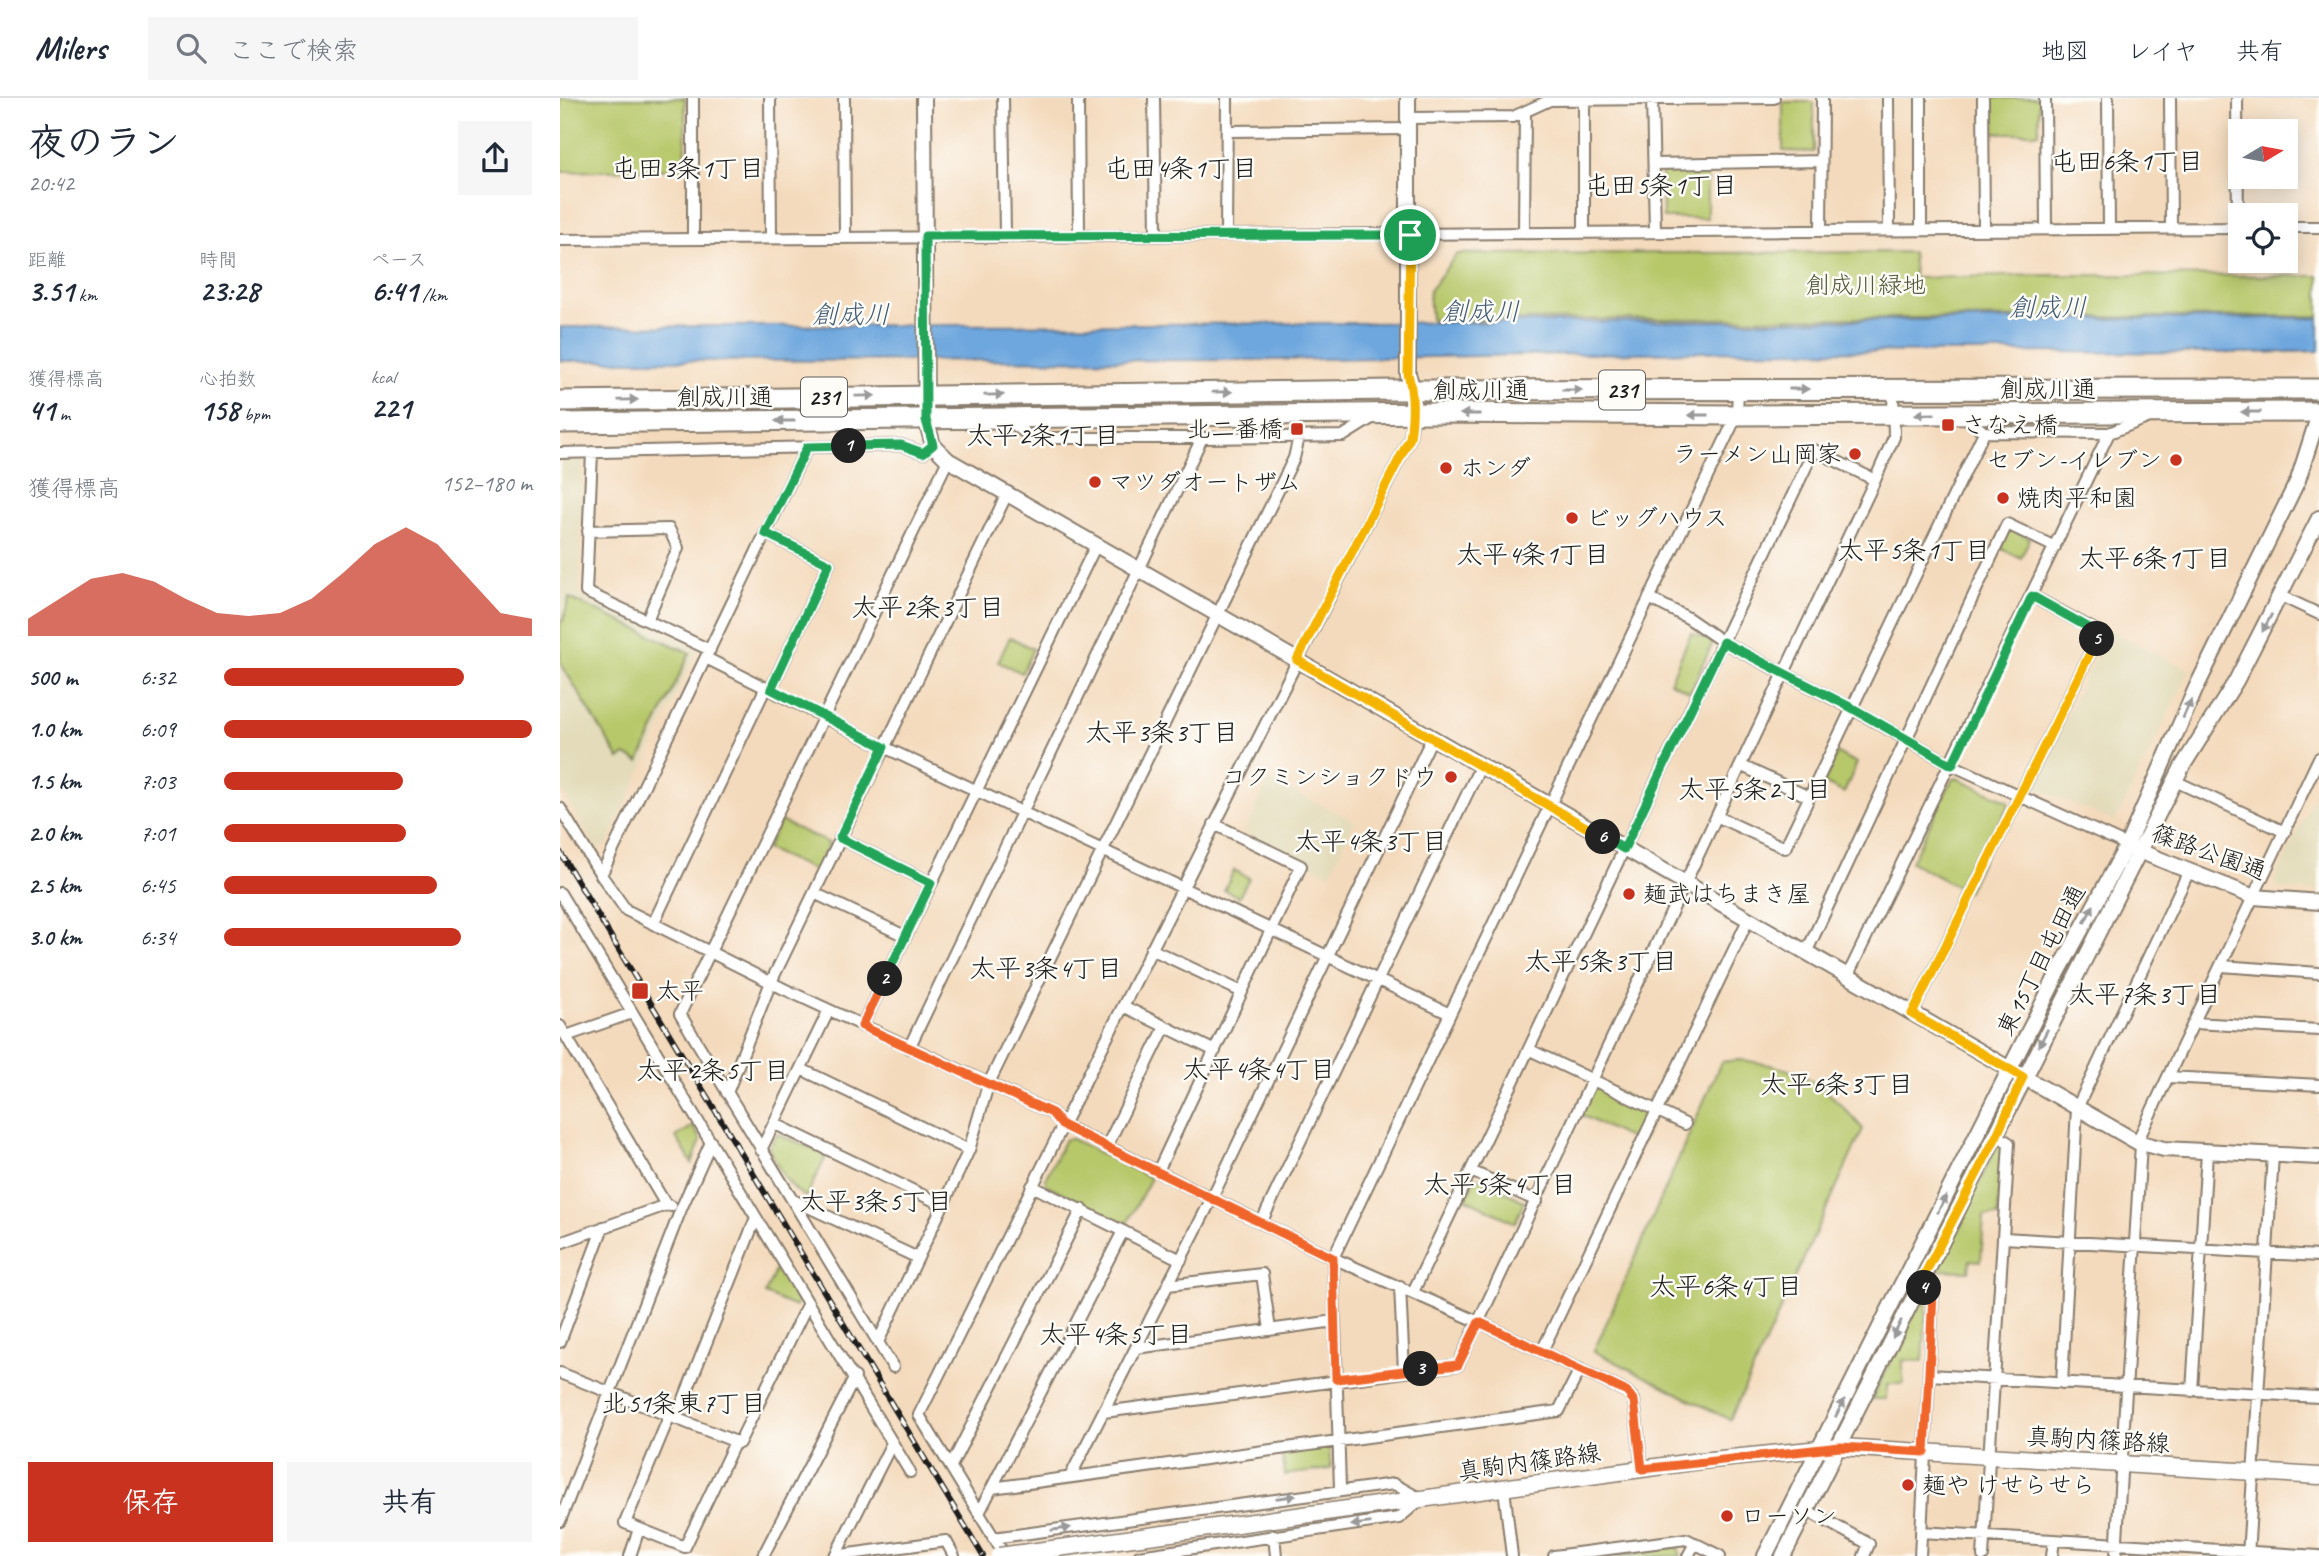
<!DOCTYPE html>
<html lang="ja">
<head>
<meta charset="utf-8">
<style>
	:root { --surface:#fff; --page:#f6f6f7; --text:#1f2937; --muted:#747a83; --line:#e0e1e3; --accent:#c8321e }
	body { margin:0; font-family:Caveat,"Klee One",sans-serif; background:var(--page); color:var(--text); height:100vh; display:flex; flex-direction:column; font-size:26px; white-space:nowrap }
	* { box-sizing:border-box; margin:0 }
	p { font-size:23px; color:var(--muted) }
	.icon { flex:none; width:38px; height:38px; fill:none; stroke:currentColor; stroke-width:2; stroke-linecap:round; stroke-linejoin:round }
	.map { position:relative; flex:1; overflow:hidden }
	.drawer { display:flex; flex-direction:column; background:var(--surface); width:560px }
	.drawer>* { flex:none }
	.needle { width:46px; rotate:80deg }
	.controls { position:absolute; left:1668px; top:21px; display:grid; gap:14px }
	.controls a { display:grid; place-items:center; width:70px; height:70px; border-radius:0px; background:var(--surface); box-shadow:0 4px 18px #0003; font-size:35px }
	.pin { position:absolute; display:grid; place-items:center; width:60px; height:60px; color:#fff; margin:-30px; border:4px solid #fff; border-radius:50%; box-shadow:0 2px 7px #0007 }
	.km { position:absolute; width:35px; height:35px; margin:-18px; border-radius:50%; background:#222; color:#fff; font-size:19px; line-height:35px; text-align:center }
	.round { display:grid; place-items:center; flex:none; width:74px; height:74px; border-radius:0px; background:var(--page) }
	.summary { display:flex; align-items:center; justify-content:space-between; height:119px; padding:0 28px }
	h1 { font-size:38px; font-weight:700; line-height:52px }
	.metrics { display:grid; grid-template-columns:repeat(3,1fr); gap:10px; height:119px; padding:7px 28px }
	.metrics div { display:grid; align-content:center }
	.metrics b { font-size:30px; font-weight:700 }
	.metrics small { font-size:19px; font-weight:400 }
	.metrics p { font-size:19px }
	.chart { height:196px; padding:14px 28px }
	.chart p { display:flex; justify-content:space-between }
	.chart svg { width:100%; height:126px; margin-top:7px; fill:var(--accent); opacity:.7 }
	.cta { display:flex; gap:14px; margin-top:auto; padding:14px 28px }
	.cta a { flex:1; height:80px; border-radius:0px; background:var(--accent); color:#fff; font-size:28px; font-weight:700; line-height:80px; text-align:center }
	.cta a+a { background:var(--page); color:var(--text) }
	ul { padding:0 28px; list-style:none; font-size:23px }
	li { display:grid; grid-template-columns:112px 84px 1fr; align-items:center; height:52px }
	li i { height:18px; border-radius:9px; background:var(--accent) }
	header { display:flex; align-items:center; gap:42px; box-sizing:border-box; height:98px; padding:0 35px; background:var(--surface); border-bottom:2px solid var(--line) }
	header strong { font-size:33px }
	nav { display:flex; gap:38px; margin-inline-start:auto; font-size:24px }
	.search { width:490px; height:63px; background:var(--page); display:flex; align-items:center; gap:18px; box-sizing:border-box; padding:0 24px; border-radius:0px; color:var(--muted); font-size:26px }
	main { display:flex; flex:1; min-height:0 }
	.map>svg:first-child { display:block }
	.built { fill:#e3dbba }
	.green { fill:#b7c86b; stroke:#6a7244; stroke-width:2 }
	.water { fill:#6ea7de; stroke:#45627d; stroke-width:2 }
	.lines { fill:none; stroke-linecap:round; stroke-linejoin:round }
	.street-casing { stroke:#887b6c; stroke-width:14 }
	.secondary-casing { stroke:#887b6c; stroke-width:18 }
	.primary-casing { stroke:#887b6c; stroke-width:19 }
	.highway-casing { stroke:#887b6c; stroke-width:23 }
	.street { stroke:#fff; stroke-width:10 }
	.secondary { stroke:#fff; stroke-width:14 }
	.primary { stroke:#fff; stroke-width:16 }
	.highway { stroke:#fff; stroke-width:19 }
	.rail-casing { stroke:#1c1c1c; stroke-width:6 }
	.rail { stroke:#fdfcf7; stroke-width:3.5; stroke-dasharray:10; stroke-linecap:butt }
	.primary-bridge-casing { stroke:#887b6c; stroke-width:19; stroke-linecap:butt }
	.primary-bridge { stroke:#fff; stroke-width:16 }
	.oneway { fill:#999 }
	.split-1-casing { stroke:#fff; stroke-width:14 }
	.split-2-casing { stroke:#fff; stroke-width:14 }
	.split-3-casing { stroke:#fff; stroke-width:14 }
	.split-4-casing { stroke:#fff; stroke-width:14 }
	.split-5-casing { stroke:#fff; stroke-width:14 }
	.split-6-casing { stroke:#fff; stroke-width:14 }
	.split-7-casing { stroke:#fff; stroke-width:14 }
	.split-1 { stroke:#22a559; stroke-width:9 }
	.split-2 { stroke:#22a559; stroke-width:9 }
	.split-3 { stroke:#f0652b; stroke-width:9 }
	.split-4 { stroke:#f0652b; stroke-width:9 }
	.split-5 { stroke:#f5b400; stroke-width:9 }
	.split-6 { stroke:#22a559; stroke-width:9 }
	.split-7 { stroke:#f5b400; stroke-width:9 }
	.poi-dot { fill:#c8321e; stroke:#fdfcf7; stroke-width:2.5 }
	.labels { text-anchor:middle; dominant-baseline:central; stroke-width:5; stroke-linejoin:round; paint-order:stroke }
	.shield { fill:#fdfcf7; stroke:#605f5e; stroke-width:2 }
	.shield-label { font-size:23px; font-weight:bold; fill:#1c1c1c }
	.park-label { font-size:24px; fill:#525838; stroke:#fdfcf7 }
	.street-label { font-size:24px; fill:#1c1c1c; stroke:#fdfcf7 }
	.poi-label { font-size:24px; fill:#1c1c1c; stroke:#fdfcf7; text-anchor:start }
	.neighbourhood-label { font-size:26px; fill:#1c1c1c; stroke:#fdfcf7 }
	.water-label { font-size:26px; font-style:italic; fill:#415b73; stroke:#fdfcf7 }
</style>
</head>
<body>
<header>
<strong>Milers</strong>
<div class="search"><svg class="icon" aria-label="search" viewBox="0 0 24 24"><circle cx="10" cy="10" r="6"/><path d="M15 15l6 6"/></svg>ここで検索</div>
<nav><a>地図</a><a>レイヤ</a><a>共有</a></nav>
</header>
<main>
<section class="drawer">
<div class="summary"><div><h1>夜のラン</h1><p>20:42</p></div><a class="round"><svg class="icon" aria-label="share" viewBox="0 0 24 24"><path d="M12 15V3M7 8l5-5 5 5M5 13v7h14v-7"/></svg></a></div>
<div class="metrics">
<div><p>距離</p><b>3.51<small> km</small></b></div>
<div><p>時間</p><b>23:28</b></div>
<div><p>ペース</p><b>6:41<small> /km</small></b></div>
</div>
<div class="metrics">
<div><p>獲得標高</p><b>41<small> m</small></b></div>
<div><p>心拍数</p><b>158<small> bpm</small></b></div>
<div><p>kcal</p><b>221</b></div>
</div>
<div class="chart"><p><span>獲得標高</span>152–180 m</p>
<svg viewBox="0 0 160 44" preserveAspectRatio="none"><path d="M0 44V38L10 31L20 24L30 22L40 25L50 31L60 36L70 37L80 36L90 31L100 22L110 12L120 6L130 12L140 24L150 36L160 38V44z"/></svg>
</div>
<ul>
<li><b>500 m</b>6:32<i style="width:78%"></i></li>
<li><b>1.0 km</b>6:09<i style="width:100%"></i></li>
<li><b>1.5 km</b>7:03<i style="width:58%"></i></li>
<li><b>2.0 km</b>7:01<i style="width:59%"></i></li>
<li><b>2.5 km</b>6:45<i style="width:69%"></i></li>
<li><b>3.0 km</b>6:34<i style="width:77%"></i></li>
</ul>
<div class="cta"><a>保存</a><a>共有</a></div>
</section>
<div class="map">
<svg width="1759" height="1458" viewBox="0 0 1759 1458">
	<rect width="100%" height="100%" fill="#fdfcf7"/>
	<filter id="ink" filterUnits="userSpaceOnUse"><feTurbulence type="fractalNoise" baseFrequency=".0143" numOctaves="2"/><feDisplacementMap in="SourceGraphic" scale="14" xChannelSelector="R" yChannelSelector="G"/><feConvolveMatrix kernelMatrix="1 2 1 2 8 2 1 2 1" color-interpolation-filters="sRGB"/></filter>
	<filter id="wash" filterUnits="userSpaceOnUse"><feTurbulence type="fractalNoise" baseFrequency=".00686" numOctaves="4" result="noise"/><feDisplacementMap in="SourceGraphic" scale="28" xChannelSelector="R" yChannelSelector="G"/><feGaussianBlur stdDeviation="1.57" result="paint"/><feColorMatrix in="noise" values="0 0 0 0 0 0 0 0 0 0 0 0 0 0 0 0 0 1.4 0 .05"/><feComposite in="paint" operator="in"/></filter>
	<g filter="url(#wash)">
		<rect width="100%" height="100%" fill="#f4dabc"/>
		<path class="built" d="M23 361 19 495 138 550 47 747 36 751 0 689V362Z
			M1548 531 1630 572 1555 724 1473 689Z
			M709 682 795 723 770 776 684 735Z
			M1759 687V793L1719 791 1714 783Z"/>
		<path class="green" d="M0 0H125L126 71 0 74Z
			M1429 0H1479V35H1429Z
			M1223 4H1254V54L1223 53Z
			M1102 70H1147V120H1103Z
			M1352 154 1354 180 1490 177 1759 178V218L871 222 869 193 897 156Z
			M1449 430 1470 440 1461 460 1440 450Z
			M9 500 130 555 79 664 65 657 59 661 0 564V523H3Z
			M1131 535 1153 544 1130 594 1110 584Z
			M450 539 473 551 462 575 438 564Z
			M1277 655 1297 665 1284 695 1264 685Z
			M1397 680 1448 703V708L1407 794 1351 764 1392 682Z
			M220 723 269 745 256 773 206 751Z
			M674 772 689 780 679 799 664 792Z
			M1179 962C1244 970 1261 983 1303 1031L1170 1322 1034 1253 1161 964Z
			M1034 982 1096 1013 1081 1046 1019 1016Z
			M133 1028 141 1042 132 1065 116 1039Z
			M217 1036 267 1057 246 1099C229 1091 216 1067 209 1050Z
			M505 1041H512L591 1080 566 1127 487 1087 485 1081Z
			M1437 1047 1442 1049 1438 1118H1424L1421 1163 1410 1162 1409 1173 1377 1172Z
			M916 1079 964 1103 955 1125 905 1100Z
			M219 1163 239 1200 235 1209 205 1196Z
			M1362 1196 1367 1198 1363 1263 1343 1262V1286H1327L1326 1301H1312Z
			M769 1349 771 1371 725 1377 722 1355Z
			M1118 1449 1121 1458H1044Z"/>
		<path class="water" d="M1759 220V253L1695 255 1186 253 716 262 0 263V229Z"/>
	</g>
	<g filter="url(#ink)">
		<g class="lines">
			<g class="street-casing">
				<path id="street" d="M133 0V139
					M210 0 211 139
					M284 0 285 139
					M443 0 445 137
					M518 0 519 136
					M594 0 596 135
					M1092 0 1095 132
					M1328 0 1329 131
					M1361 0V131
					M1423 0 1424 130
					M1485 0 1486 130
					M1548 0 1549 130
					M1610 0 1611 130
					M1677 0 1678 130
					M1024 2V133
					M848 20 953 19 990 2 1214 0
					M667 33 848 31
					M1094 66 1261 63
					M1726 129H1759
					M1261 132 1262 0
					M964 133 965 14
					M666 135 667 0
					M0 142 1680 130
					M1402 316 1424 334 1549 335 1587 320
					M853 317 850 340 503 1027 773 1160 919 1224 1067 1294 1074 1302 1082 1371
					M448 322 472 340H642L783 338 815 318
					M247 349 41 777 66 812 224 891 492 1015 503 1027 359 1317 445 1458
					M32 354 26 494 150 552
					M0 355 341 347 363 355 373 347
					M28 433 109 431 118 450 87 522
					M205 435 269 466 211 591
					M1721 498 1759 516
					M1089 500 1128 520 1163 544 1291 610 1392 667 1567 747
					M146 560 324 649 890 916
					M1182 668 1249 699
					M1615 683 1725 734
					M0 710 41 777
					M1158 719 1225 750 1424 334
					M280 740 371 785
					M0 795 350 1374
					M254 795 345 838
					M93 826 206 589
					M591 851 682 894
					M1246 855 1447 426 1495 449
					M1661 868 1759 875
					M1287 879 1549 335
					M563 908 655 953
					M1352 916 1540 535 1472 498
					M1634 925 1759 932
					M0 928 106 1107
					M302 928 536 447
					M6 938 72 915
					M349 950 642 340
					M970 952 1125 1026
					M241 971 409 1052
					M1608 979 1759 987
					M167 995 211 884 447 396
					M215 1026 383 1107
					M1577 1044 1759 660
					M547 1048 605 929
					M201 1052 269 912
					M598 1073 741 768 654 726
					M911 1073 977 1103
					M472 1088 621 1162
					M233 1102 358 1160
					M701 1125 921 667
					M1444 1140 1759 1158
					M0 1145 106 1107 111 1108
					M608 1187 702 1176 710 1232
					M1359 1187 1373 1195 1360 1458
					M840 1188 844 1273
					M853 1194 1254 352 1315 382
					M0 1244 43 1129
					M318 1244 409 1052 428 987 734 360 739 339
					M576 1250 775 1223
					M982 1253 1188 822
					M333 1269 120 916 388 362
					M0 1275 179 1345 247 1207
					M1369 1277 1759 1299
					M1502 1285 1517 1010 1629 773
					M1632 1293 1647 1054
					M544 1314 898 1267 1315 382 1334 339 1333 291
					M109 1319 65 1425 125 1449 175 1344
					M116 1321 195 1122
					M391 1368 522 1111
					M510 1379 651 1102 872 640
					M432 1390 999 1313 1020 1271
					M944 1390 952 1458
					M780 1391 773 1160 1177 317 1178 291
					M1246 1412 1309 1446 1304 1458
					M419 1415 563 1133
					M0 1423 121 1111 151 1044
					M1361 1434 1759 1458
					M714 1437 716 1458
					M433 1440 834 1386 861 1401 839 1420 579 1458
					M70 1458 79 1431
					M203 1458 295 1279
					M274 1458 386 1443 394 1458
					M275 1458 332 1345
					M994 1458 1126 1441 1160 1458
					M1128 1458 1135 1445
					M1423 1458 1449 1045 1437 1037
					M1492 1458 1494 1442
					M1556 1458 1581 1046
					M1688 1458 1713 1057"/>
			</g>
			<g class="secondary-casing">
				<path id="secondary" d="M364 0 366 322 373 347 388 362 1577 1044 1604 1051 1759 1059
					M848 0V276L853 292V317
					M1574 751 1694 799 1759 804
					M1205 1458 1498 875 1567 747 1636 590 1738 382 1759 316
					M1223 1458 1622 669 1676 583 1759 420"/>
			</g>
			<g class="primary-casing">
				<path id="primary" d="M641 1431 1140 1363 1280 1349 1759 1378"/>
			</g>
			<g class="highway-casing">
				<path id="highway" d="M0 303 834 292 1759 291
					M0 325 872 315 1177 317 1759 314"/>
			</g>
			<use href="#street" class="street"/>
			<use href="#secondary" class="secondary"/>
			<use href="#primary" class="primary"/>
			<use href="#highway" class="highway"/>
			<g class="rail-casing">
				<path id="rail" d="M0 754 423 1458"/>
			</g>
			<use href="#rail" class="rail"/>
			<g class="primary-bridge-casing">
				<path id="primary-bridge" d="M439 1458 641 1431"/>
			</g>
			<use href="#primary-bridge" class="primary-bridge"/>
		</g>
		<defs><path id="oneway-solid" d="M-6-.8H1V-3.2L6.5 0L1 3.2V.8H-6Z" transform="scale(1.75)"/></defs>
		<g class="oneway">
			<use href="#oneway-solid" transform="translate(1239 291)"/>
			<use href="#oneway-solid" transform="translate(1012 292)"/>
			<use href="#oneway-solid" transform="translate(662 294) rotate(-1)"/>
			<use href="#oneway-solid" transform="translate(434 297) rotate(-1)"/>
			<use href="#oneway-solid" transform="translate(305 298) rotate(-1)"/>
			<use href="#oneway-solid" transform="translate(68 302) rotate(-1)"/>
			<use href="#oneway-solid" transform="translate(1691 314) rotate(180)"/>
			<use href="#oneway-solid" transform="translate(910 316) rotate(-180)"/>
			<use href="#oneway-solid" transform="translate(1365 316) rotate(179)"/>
			<use href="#oneway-solid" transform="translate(1138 317) rotate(-180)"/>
			<use href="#oneway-solid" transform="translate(225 323) rotate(180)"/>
			<use href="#oneway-solid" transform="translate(1707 525) rotate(118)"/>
			<use href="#oneway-solid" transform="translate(1627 611) rotate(-66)"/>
			<use href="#oneway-solid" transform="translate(1529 816) rotate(-62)"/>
			<use href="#oneway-solid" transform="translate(1483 940) rotate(118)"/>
			<use href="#oneway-solid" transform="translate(1382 1106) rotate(-63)"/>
			<use href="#oneway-solid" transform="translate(1337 1231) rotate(116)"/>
			<use href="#oneway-solid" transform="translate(1280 1310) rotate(-63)"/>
			<use href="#oneway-solid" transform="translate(726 1399) rotate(-8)"/>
			<use href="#oneway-solid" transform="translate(801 1426) rotate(173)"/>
			<use href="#oneway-solid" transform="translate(501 1431) rotate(-8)"/>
		</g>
	</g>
	<g class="lines" filter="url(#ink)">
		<g class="split-1-casing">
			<path id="split-1" d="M289 348 341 347 363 355 373 347 366 322 365 138 850 137"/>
		</g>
		<g class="split-2-casing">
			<path id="split-2" d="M289 348 247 349 205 435 269 466 211 591 324 649 280 740 371 785 325 881"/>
		</g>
		<g class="split-3-casing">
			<path id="split-3" d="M325 881 302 928 492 1015 502 1027 773 1160 776 1281 861 1271"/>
		</g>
		<g class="split-4-casing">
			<path id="split-4" d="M861 1271 898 1267 919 1224 1067 1294 1074 1303 1082 1371 1280 1349 1365 1354 1373 1195 1364 1190"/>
		</g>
		<g class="split-5-casing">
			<path id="split-5" d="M1364 1190 1359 1187 1437 1037 1463 979 1352 916 1537 541"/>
		</g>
		<g class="split-6-casing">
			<path id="split-6" d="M1043 739 1064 751 1163 544 1292 610 1392 667 1472 498 1540 536 1537 541"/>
		</g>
		<g class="split-7-casing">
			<path id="split-7" d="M850 137 848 276C854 298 853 318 850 340L737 562 1043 739"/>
		</g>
		<use href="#split-1" class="split-1"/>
		<use href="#split-2" class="split-2"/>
		<use href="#split-3" class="split-3"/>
		<use href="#split-4" class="split-4"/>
		<use href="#split-5" class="split-5"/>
		<use href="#split-6" class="split-6"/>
		<use href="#split-7" class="split-7"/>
	</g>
	<g class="poi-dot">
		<rect x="1381" y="320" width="14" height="14" rx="3.5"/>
		<rect x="730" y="324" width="14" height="14" rx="3.5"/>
		<circle cx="1295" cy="356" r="7"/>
		<circle cx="1616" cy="362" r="7"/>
		<circle cx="886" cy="370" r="7"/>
		<circle cx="535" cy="384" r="7"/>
		<circle cx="1443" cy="400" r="7"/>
		<circle cx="1012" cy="420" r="7"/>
		<circle cx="891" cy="679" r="7"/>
		<circle cx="1069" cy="796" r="7"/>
		<rect x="71" y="884" width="18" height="18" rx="3.5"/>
		<circle cx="1348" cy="1387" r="7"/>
		<circle cx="1167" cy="1418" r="7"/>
	</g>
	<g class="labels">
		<g class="shield">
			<rect x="1039" y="272.5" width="46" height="39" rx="5"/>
			<rect x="241" y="279.5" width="46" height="39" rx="5"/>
		</g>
		<g class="shield-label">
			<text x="1062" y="292">231</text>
			<text x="264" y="299">231</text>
		</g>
		<g class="park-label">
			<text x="1306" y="187">創成川緑地</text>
		</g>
		<g class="street-label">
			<text x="1488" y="291">創成川通</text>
			<text x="921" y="292">創成川通</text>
			<text x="165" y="299">創成川通</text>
			<text transform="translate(1649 754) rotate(20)">篠路公園通</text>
			<text transform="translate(1481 862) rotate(-63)">東15丁目屯田通</text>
			<text transform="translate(1538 1342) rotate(3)">真駒内篠路線</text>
			<text transform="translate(969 1364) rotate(-8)">真駒内篠路線</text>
		</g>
		<g class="poi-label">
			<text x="1402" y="327">さなえ橋</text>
			<text x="723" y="331" text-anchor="end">北二番橋</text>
			<text x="1281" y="356" text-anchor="end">ラーメン山岡家</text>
			<text x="1602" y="362" text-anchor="end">セブン-イレブン</text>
			<text x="900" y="370">ホンダ</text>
			<text x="549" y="384">マツダオートザム</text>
			<text x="1457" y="400">焼肉平和園</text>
			<text x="1026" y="420">ビッグハウス</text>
			<text x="877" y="679" text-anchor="end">コクミンショクドウ</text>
			<text x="1083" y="796">麺武はちまき屋</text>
			<text x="96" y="893">太平</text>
			<text x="1362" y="1387">麺や けせらせら</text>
			<text x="1181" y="1418">ローソン</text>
		</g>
		<g class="neighbourhood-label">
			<text x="1567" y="63">屯田6条1丁目</text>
			<text x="128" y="70">屯田3条1丁目</text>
			<text x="621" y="70">屯田4条1丁目</text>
			<text x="1101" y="87">屯田5条1丁目</text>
			<text x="483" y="337">太平2条1丁目</text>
			<text x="1354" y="452">太平5条1丁目</text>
			<text x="973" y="456">太平4条1丁目</text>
			<text x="1595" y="460">太平6条1丁目</text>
			<text x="368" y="509">太平2条3丁目</text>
			<text x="602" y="634">太平3条3丁目</text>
			<text x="1195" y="691">太平5条2丁目</text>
			<text x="811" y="743">太平4条3丁目</text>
			<text x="1041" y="863">太平5条3丁目</text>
			<text x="486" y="870">太平3条4丁目</text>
			<text x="1585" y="896">太平7条3丁目</text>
			<text x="699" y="971">太平4条4丁目</text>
			<text x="153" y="972">太平2条5丁目</text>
			<text x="1277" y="986">太平6条3丁目</text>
			<text x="940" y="1086">太平5条4丁目</text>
			<text x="316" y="1103">太平3条5丁目</text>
			<text x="1166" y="1188">太平6条4丁目</text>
			<text x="556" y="1236">太平4条5丁目</text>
			<text x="124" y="1305">北51条東7丁目</text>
		</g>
		<g class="water-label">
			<text x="1488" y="209">創成川</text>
			<text x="921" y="213">創成川</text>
			<text x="291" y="216">創成川</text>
		</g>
	</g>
</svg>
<div class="controls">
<a><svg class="needle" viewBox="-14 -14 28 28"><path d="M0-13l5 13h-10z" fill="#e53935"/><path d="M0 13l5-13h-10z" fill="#747a83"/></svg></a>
<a><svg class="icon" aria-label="locate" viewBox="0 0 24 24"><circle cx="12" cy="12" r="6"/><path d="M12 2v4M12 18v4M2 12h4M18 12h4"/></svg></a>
</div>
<div class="pin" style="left:850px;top:137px;background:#1e9e55"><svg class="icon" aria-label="arrive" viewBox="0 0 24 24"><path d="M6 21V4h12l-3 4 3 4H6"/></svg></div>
<b class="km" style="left:289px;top:348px">1</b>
<b class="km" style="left:325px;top:881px">2</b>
<b class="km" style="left:861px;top:1271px">3</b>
<b class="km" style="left:1364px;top:1190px">4</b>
<b class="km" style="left:1537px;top:541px">5</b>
<b class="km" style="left:1043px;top:739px">6</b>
</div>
</main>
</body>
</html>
